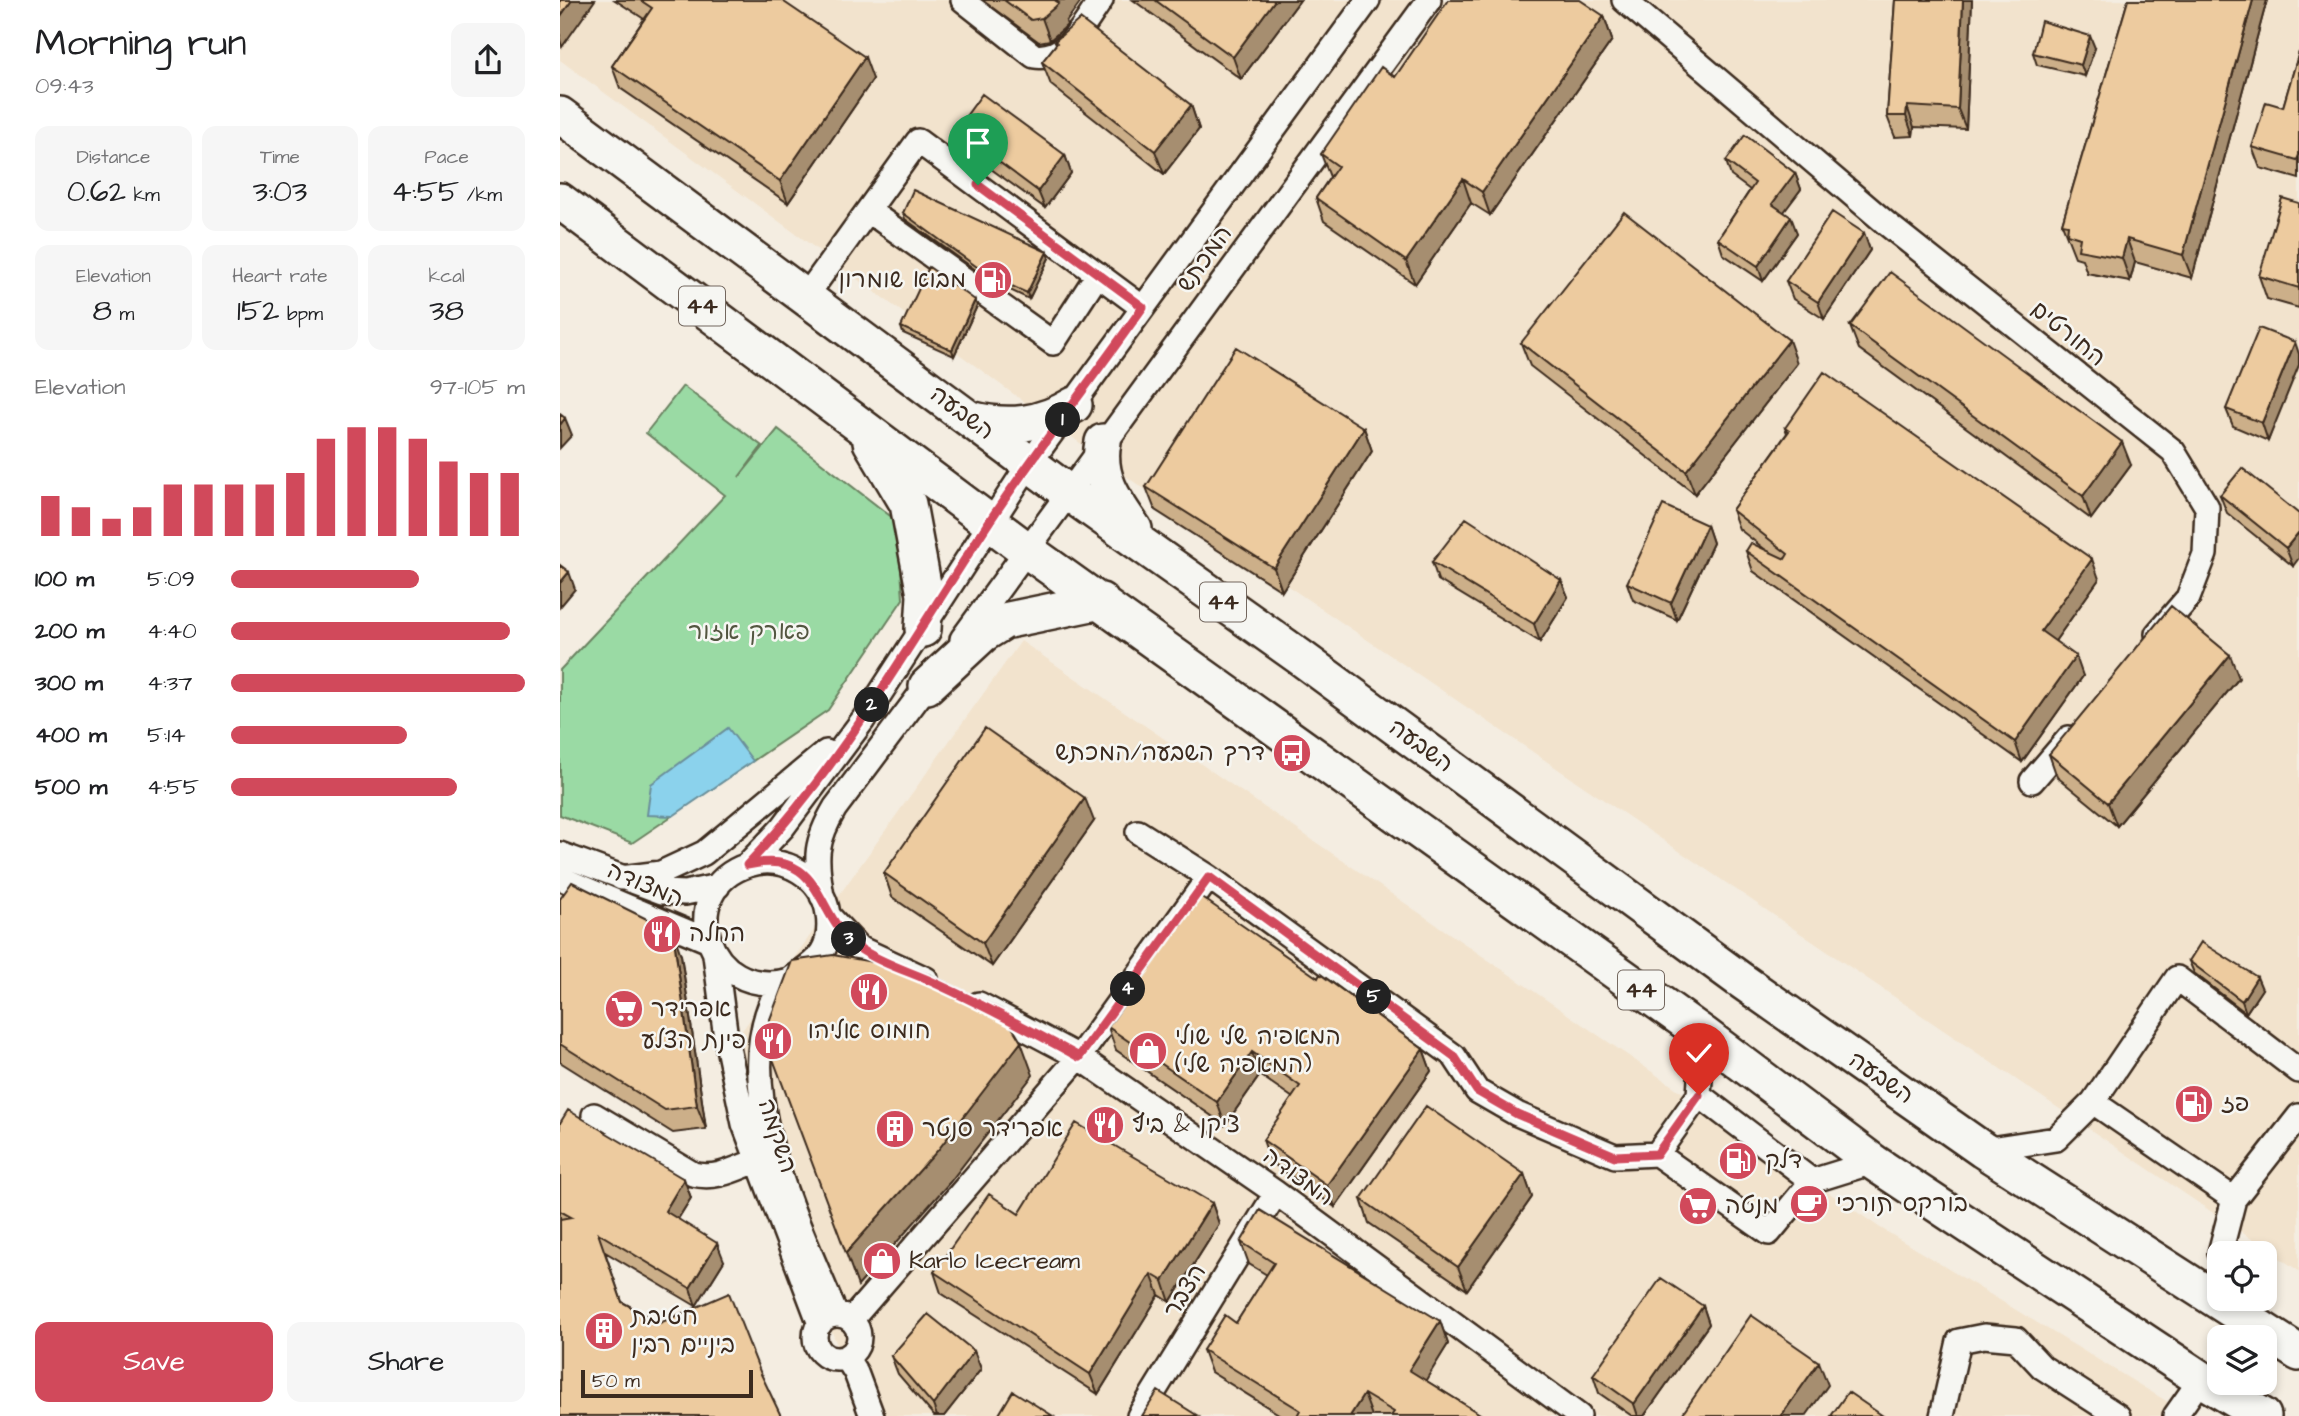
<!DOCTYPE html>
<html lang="en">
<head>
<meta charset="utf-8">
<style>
	:root { --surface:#fff; --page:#f6f6f6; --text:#202124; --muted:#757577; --accent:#d1495b }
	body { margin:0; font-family:"Architects Daughter","Playpen Sans Hebrew",sans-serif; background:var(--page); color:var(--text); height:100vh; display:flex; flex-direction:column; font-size:26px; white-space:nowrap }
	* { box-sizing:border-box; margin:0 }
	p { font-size:23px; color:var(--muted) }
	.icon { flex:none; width:38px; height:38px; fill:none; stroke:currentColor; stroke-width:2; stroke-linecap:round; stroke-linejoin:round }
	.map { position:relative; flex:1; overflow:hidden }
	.drawer { display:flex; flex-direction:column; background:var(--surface); width:560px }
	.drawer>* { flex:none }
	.controls { position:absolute; left:1647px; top:1241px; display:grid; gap:14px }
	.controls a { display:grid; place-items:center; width:70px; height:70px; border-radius:14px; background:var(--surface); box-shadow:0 4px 10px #0003; font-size:35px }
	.scale { position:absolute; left:21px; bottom:18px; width:172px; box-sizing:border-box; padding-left:7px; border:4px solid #3b2a1e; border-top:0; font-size:19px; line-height:24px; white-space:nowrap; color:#3b2a1e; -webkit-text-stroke:5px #f6f6f2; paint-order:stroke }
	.pin { position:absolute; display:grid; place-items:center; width:60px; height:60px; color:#fff; margin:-72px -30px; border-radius:50% 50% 50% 0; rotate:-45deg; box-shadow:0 0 7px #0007 }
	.pin .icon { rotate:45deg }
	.km { position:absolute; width:35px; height:35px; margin:-18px; border-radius:50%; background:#222; color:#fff; font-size:19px; line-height:35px; text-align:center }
	.round { display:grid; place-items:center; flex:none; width:74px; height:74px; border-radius:14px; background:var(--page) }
	.summary { display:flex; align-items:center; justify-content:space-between; height:119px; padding:0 35px }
	h1 { font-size:38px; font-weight:600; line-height:52px }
	.metrics { display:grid; grid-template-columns:repeat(3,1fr); gap:10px; height:119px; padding:7px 35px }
	.metrics div { display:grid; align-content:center; border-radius:14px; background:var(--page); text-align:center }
	.metrics b { font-size:30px; font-weight:600 }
	.metrics small { font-size:19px; font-weight:400 }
	.metrics p { font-size:19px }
	.chart { height:196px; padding:14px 35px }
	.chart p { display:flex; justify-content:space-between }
	.chart svg { width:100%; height:126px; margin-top:7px; stroke:var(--accent); stroke-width:6 }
	.button { display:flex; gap:14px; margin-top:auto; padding:14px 35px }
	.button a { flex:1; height:80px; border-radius:14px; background:var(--accent); color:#fff; font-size:28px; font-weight:600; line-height:80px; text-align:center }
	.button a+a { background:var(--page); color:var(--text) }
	ul { padding:0 35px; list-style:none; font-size:23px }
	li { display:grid; grid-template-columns:112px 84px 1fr; align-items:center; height:52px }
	li i { height:18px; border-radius:9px; background:var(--accent) }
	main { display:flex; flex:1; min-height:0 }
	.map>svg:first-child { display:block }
	.built { fill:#f2e3cd }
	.green { fill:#9adaa4; stroke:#6a8261; stroke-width:2 }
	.water { fill:#8bd2ec; stroke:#6b8f9a; stroke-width:2 }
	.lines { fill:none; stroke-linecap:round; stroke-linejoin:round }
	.minor-casing { stroke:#3b2a1e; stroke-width:28 }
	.highway-casing { stroke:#3b2a1e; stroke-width:40 }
	.minor { stroke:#f6f6f2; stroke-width:23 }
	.highway { stroke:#f6f6f2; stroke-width:35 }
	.wall { fill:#ccaf89; stroke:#3b2a1e; stroke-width:2 }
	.shaded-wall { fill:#a68e6f; stroke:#3b2a1e; stroke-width:2 }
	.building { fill:#edcb9f; stroke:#3b2a1e; stroke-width:2 }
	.route-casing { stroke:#fff; stroke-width:14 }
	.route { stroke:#d1495b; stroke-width:9 }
	.labels { text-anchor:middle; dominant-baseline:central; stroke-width:5; stroke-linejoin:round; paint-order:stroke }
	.shield { fill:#f6f6f2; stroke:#73675e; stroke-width:2 }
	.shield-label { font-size:23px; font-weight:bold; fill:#3b2a1e }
	.street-label { font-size:24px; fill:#3b2a1e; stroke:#f6f6f2 }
	.poi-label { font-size:24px; fill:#3b2a1e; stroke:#f6f6f2; text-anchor:start }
	.park-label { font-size:24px; fill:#535640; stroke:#f6f6f2 }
</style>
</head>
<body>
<main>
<section class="drawer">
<div class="summary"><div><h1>Morning run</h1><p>09:43</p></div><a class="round"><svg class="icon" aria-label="share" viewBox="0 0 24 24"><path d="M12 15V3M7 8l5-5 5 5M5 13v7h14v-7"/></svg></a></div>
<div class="metrics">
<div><p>Distance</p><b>0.62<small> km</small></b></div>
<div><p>Time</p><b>3:03</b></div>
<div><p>Pace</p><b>4:55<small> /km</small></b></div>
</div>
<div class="metrics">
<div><p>Elevation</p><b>8<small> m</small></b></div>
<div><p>Heart rate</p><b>152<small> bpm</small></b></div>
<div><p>kcal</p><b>38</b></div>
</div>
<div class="chart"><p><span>Elevation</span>97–105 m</p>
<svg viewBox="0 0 160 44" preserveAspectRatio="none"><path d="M5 44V30M15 44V34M25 44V38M35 44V34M45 44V26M55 44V26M65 44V26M75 44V26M85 44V22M95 44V10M105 44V6M115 44V6M125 44V10M135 44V18M145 44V22M155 44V22"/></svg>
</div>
<ul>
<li><b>100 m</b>5:09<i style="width:64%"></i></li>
<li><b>200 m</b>4:40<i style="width:95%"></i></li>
<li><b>300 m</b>4:37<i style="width:100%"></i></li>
<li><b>400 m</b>5:14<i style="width:60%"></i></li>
<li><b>500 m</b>4:55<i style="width:77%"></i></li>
</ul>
<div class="button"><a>Save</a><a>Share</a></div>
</section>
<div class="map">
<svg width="1739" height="1416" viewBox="0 0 1739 1416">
	<rect width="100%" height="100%" fill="#f4ede1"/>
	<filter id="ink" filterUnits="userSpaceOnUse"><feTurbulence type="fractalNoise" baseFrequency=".0143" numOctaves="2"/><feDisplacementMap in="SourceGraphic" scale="14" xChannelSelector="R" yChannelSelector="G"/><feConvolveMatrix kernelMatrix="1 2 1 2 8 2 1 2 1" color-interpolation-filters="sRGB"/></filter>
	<g filter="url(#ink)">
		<path class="built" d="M0 0H1739V1271L558 471 0 60Z
			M461 641 1319 1227 1631 1416H304L166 1053Z"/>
		<path class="green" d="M123 386 202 446 179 477 218 429 338 522 343 599 268 710 72 843 0 815V670L165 495 86 433Z"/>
		<path class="water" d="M168 728 193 761 113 816 87 815 91 784Z"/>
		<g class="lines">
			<g class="minor-casing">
				<path id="minor" d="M403 0 474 56C507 61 524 24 541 0
					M1064 0 1327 224 1613 451 1647 507 1645 554 1628 598 1597 634
					M309 211 493 343 538 274
					M247 295 358 141 583 308
					M402 639 869 0
					M1472 781 1509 738
					M578 832 649 877 894 1056 917 1091 957 1114 1055 1156 1097 1154
					M0 854 102 892 125 893 158 886
					M187 865 223 827 303 720 469 464 808 0
					M0 878 149 941
					M61 878 101 873 144 853 266 752
					M262 896C255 857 255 842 275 808L375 675
					M268 915 299 948 366 979
					M155 955 166 1038 184 1124 260 1324
					M229 980C147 1002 112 890 188 865 223 853 263 877 268 914 276 972 227 966 212 1001 171 1095 241 1228 276 1315
					M419 1004 519 1057 716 1193 1019 1416
					M1143 1034 1139 1095 1252 1181 1313 1162
					M1139 1095 1097 1154 1209 1233 1252 1181
					M1533 1102 1617 978 1739 1071
					M34 1115 133 1174C156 1180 175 1169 196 1161
					M1423 1150 1496 1139 1533 1102 1674 1199 1660 1253
					M1674 1199 1739 1116
					M255 1337a22 22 0 1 1 44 0a22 22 0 1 1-44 0Z
					M291 1320 519 1057 649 877
					M286 1357 296 1373 312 1416
					M579 1416 716 1193
					M1382 1416 1399 1341 1424 1336 1456 1339 1482 1367 1558 1416
					M1615 1416 1641 1379"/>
			</g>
			<g class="highway-casing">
				<path id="highway" d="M0 115 509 493 740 657 1179 979 1423 1150 1739 1353
					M0 201 468 551 1143 1034 1313 1162 1641 1379 1703 1416
					M410 419C448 429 481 425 514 405
					M311 442 348 504 365 595 363 629
					M543 442C536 477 555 502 574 529
					M367 686 423 634 444 621 541 601"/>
			</g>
			<use href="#minor" class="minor"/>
			<use href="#highway" class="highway"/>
		</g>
		<path class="wall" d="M55 0H221L313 79 228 203 60 88 52 66 84 19Z
			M422 0H522L506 22 507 25 503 29 490 40 479 42Z
			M573 0H740L681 79Z
			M1335 0H1412L1406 129 1354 127 1353 136 1335 137 1327 116Z
			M1568 0H1707L1632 278 1575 262 1570 281 1527 273 1522 259 1515 257 1502 224Z
			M1044 16 1052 40 930 215 911 203 855 284 764 221 756 198 770 177 761 154 835 77Z
			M495 41 631 105 639 129 604 174 491 85 482 62 496 44Z
			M1535 48 1525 76 1477 65 1473 53Z
			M1739 52V179L1700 168 1692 147 1723 107Z
			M396 130 505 155 511 173 485 208 402 148Z
			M1166 161 1235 173 1241 189 1223 212 1237 233 1203 281 1163 254 1158 239 1190 190 1171 176Z
			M1739 203V308L1707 299 1699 276Z
			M343 213 489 258 469 299 431 281 345 219Z
			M1304 233 1310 250 1264 319 1233 299 1226 281Z
			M417 306 394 356 343 333 341 327Z
			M1290 326 1571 465 1531 519 1299 349Z
			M961 343 1237 363 1135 494 970 366Z
			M1739 354 1708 441 1673 426 1666 409Z
			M804 428 812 451 722 591 595 510 586 487Z
			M1225 428 1539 579 1495 641 1523 676 1462 762 1193 571 1186 551H1207L1179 529 1172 510 1227 433Z
			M1660 495 1739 514 1733 566 1667 513Z
			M1147 525 1153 543 1117 620 1073 600 1067 583Z
			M872 562 1001 580 1008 597 980 642 878 580Z
			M1679 678 1557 826 1497 777 1489 754Z
			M534 821 432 966 332 897 324 873Z
			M0 899 121 955 146 1129 113 1133 0 1062Z
			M1629 961 1702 989 1686 1013 1634 973Z
			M758 978 863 1049 871 1071 775 1207 711 1162 703 1140 733 1098 700 1075 665 1125 556 1050 548 1027Z
			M0 1123 124 1179 131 1198 118 1219 164 1261 136 1306 45 1252 62 1302 100 1323 201 1374 0 1416Z
			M964 1174 972 1197 907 1290 809 1223 801 1199Z
			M652 1203 659 1224 610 1302 599 1295 538 1394 381 1293 374 1272 459 1214Z
			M681 1242 880 1321 888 1344 865 1380 923 1416H722L651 1372 643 1350 676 1323 707 1275 689 1264Z
			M1143 1306 1149 1324 1084 1416H1072L1039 1393 1033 1375Z
			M414 1351 421 1369 384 1416H374L338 1374 331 1356Z"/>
		<path class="shaded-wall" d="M12 0H35L2 47 0 40V17Z
			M497 0H522L506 22 507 25 503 29 490 40 482 18Z
			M715 0H740L681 79 673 57Z
			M1403 0H1412L1406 129 1398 109Z
			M1693 0H1707L1632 278 1623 255Z
			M1044 16 1052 40 930 215 922 192Z
			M1530 36 1535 48 1525 76 1521 65Z
			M305 57 313 79 228 203 220 181Z
			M631 105 639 129 604 174 595 151Z
			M1347 106 1354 127 1353 136 1346 116Z
			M505 155 511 173 485 208 478 191Z
			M1235 173 1241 189 1218 220 1212 204Z
			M903 179 911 203 855 284 846 261Z
			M1231 217 1237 233 1203 281 1198 266Z
			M1304 233 1310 250 1264 319 1258 302Z
			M1567 239 1575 262 1570 281 1562 258Z
			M487 252 489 258 469 299 467 293Z
			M415 300 417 306 394 356 392 350Z
			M1229 340 1237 363 1135 494 1126 471Z
			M1735 342 1739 354V365L1708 441 1702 423Z
			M5 418 12 435 0 448V425Z
			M804 428 812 451 722 591 714 568Z
			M1562 442 1571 465 1531 519 1523 496Z
			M1147 525 1153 543 1117 620 1111 603Z
			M1739 532V558L1733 566 1726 548Z
			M1532 559 1539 579 1488 651 1481 631Z
			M9 572 15 589 0 607V583Z
			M1001 580 1008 597 980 642 974 624Z
			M1670 655 1679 678 1557 826 1548 803Z
			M1516 656 1523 676 1462 762 1455 742Z
			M525 798 534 821 432 966 423 943Z
			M113 932 121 955 146 1129 137 1106Z
			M1697 977 1702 989 1686 1013 1682 1001Z
			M461 1042 473 1075 390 1182 298 1286 286 1253Z
			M863 1049 871 1071 775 1207 767 1185Z
			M692 1052 700 1075 665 1125 657 1102Z
			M964 1174 972 1197 907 1290 898 1267Z
			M124 1179 131 1198 111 1230 105 1211Z
			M652 1203 659 1224 610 1302 603 1281Z
			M157 1243 164 1261 136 1306 130 1288Z
			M591 1274 599 1295 538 1394 530 1374Z
			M1143 1306 1149 1324 1084 1416H1078L1074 1404Z
			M880 1321 888 1344 858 1393 849 1370Z
			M414 1351 421 1369 384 1416H377L373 1405Z
			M1259 1362 1268 1385 1246 1416H1221Z
			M804 1394 812 1416H790Z"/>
		<path class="building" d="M0 0H12L0 17Z
			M80 0H221L305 57 220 181 52 66 92 8Z
			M444 0H497L496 1 499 3 495 7 482 18 471 20Z
			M595 0H715L673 57Z
			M888 0H1020L1044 16 922 192 903 179 846 261 756 198 778 166 761 154 821 67 835 77Z
			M1335 0H1403L1398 109 1347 106 1346 116H1327Z
			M1568 0H1693L1623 255 1567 239 1562 258 1518 250 1520 238 1507 234 1508 225 1502 224Z
			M520 19 631 105 595 151 482 62 497 43 495 41Z
			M1481 21 1530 36 1521 65 1473 53Z
			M1739 52V155L1737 160 1692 147 1706 102 1723 107Z
			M422 94 505 155 478 191 396 130Z
			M1185 135 1235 173 1212 204 1231 217 1198 266 1158 239 1195 183 1166 161Z
			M353 190 487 252 467 293 428 275 343 213Z
			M1722 198 1739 203V288L1699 276Z
			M1064 212 1229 340 1126 471 961 343Z
			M1272 212 1304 233 1258 302 1226 281Z
			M369 267 415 300 392 350 341 327Z
			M1330 272 1562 442 1523 496 1290 326Z
			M1699 328 1735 342 1702 423 1666 409Z
			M676 347 804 428 714 568 586 487Z
			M1264 372 1532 559 1481 631 1516 656 1455 742 1186 551 1191 543 1225 559 1228 554 1172 510 1229 431 1225 428Z
			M0 414 5 418 0 425Z
			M1682 468 1739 514V532L1726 548 1660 495Z
			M1103 505 1147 525 1111 603 1067 583Z
			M906 518 1001 580 974 624 872 562Z
			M0 565 9 572 0 583Z
			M1611 606 1670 655 1548 803 1489 754Z
			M425 728 525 798 423 943 324 873Z
			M12 882 113 932 137 1106 105 1110 0 1044V899Z
			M640 896 758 978 760 974 863 1049 767 1185 703 1140 740 1086 692 1052 657 1102 548 1027Z
			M1641 942 1697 977 1682 1001 1629 961Z
			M273 955 353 969 370 975 442 1010 461 1042 378 1150 286 1253 204 1035 232 961Z
			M866 1106 964 1174 898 1267 801 1199Z
			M8 1110 124 1179 105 1211 157 1243 130 1288 38 1233 62 1302 100 1323 169 1293 201 1374 221 1416H0V1219L11 1217 0 1211V1123Z
			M516 1123 652 1203 603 1281 591 1274 530 1374 374 1272 429 1194 459 1214Z
			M700 1210 880 1321 849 1370 923 1416H831L834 1412 804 1394 790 1416H737L740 1410 643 1350 665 1315 676 1323 714 1263 681 1242Z
			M1101 1278 1143 1306 1074 1404 1033 1375Z
			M368 1314 414 1351 373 1405 331 1356Z
			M1191 1315 1259 1362 1221 1416H1121Z
			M453 1391 493 1416H438Z
			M598 1391 638 1416H582Z
			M1288 1392 1323 1416H1271Z"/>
	</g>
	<g class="lines" filter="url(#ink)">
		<g class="route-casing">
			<path id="route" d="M418 185 583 307C533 378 479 447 431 519 353 637 285 762 187 865 266 847 253 918 299 948 322 964 352 972 377 984 425 1006 472 1031 519 1057L649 877 894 1056 917 1091 957 1114 1055 1156 1097 1154 1139 1095"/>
		</g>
		<use href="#route" class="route"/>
	</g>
	<defs>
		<g id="fuel-disc" transform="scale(2.0125)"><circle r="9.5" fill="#d1495b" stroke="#f6f6f2"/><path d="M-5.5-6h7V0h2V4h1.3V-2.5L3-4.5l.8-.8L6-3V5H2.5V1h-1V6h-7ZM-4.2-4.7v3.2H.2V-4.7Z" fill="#fff"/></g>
		<g id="bus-disc" transform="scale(2.0125)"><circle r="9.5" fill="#d1495b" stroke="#f6f6f2"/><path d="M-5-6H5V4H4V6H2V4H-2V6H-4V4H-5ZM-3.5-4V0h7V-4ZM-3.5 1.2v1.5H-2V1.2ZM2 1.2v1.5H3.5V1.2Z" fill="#fff"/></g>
		<g id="restaurant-disc" transform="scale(2.0125)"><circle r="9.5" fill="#d1495b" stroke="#f6f6f2"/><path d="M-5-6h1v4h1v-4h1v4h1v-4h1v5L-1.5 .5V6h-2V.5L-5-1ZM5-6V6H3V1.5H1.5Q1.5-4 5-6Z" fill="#fff"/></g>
		<g id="supermarket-disc" transform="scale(2.0125)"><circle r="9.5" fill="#d1495b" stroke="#f6f6f2"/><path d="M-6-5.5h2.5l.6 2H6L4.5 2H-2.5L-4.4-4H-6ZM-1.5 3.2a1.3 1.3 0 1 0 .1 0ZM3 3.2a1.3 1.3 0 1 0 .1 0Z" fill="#fff"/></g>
		<g id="shop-disc" transform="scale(2.0125)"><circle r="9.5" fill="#d1495b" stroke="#f6f6f2"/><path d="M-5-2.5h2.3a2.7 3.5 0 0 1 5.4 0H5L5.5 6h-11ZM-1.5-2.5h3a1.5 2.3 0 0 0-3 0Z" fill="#fff"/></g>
		<g id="building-disc" transform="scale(2.0125)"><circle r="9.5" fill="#d1495b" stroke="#f6f6f2"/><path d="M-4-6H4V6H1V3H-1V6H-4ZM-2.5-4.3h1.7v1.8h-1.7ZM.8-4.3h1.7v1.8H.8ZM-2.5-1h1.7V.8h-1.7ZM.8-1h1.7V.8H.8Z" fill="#fff"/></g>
		<g id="cafe-disc" transform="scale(2.0125)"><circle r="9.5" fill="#d1495b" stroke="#f6f6f2"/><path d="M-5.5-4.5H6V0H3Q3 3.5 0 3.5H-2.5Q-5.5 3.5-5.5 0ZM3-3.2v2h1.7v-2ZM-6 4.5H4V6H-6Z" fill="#fff"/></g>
	</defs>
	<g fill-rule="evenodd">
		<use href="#fuel-disc" x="433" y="280"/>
		<use href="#bus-disc" x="732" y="753"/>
		<use href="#restaurant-disc" x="102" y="934"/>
		<use href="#restaurant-disc" x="309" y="992"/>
		<use href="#supermarket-disc" x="64" y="1009"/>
		<use href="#restaurant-disc" x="213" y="1041"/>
		<use href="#shop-disc" x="588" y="1051"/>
		<use href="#fuel-disc" x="1634" y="1104"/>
		<use href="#restaurant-disc" x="545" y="1125"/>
		<use href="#building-disc" x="335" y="1129"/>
		<use href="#fuel-disc" x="1178" y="1161"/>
		<use href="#cafe-disc" x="1249" y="1204"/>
		<use href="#supermarket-disc" x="1138" y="1206"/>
		<use href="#shop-disc" x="322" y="1261"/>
		<use href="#building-disc" x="44" y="1331"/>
	</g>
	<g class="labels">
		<g class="shield">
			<rect x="119" y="286.5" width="46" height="39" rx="5"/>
			<rect x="640" y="582.5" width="46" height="39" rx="5"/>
			<rect x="1058" y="970.5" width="46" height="39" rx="5"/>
		</g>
		<g class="shield-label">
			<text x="142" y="306">44</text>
			<text x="663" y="602">44</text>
			<text x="1081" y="990">44</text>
		</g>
		<g class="street-label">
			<text transform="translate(645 259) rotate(-54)">המכתש</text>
			<text transform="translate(1508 334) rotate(39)">החורטים</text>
			<text transform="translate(402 413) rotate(37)">השבעה</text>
			<text transform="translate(861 746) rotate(36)">השבעה</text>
			<text transform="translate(85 885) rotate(23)">המצודה</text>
			<text transform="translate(1321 1078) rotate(35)">השבעה</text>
			<text transform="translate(217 1136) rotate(72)">השקמה</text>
			<text transform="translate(738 1177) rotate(36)">המצודה</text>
			<text transform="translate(625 1291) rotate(-58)">הצבר</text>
		</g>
		<g class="poi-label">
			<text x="406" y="280" text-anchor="end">מבוא שומרון</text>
			<text x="705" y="753" text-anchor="end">דרך השבעה/המכתש</text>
			<text x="129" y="934">החלה</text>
			<text x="91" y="1009">אפרידר</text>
			<text x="309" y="1031" text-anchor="middle">חומוס אליהו</text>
			<text x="615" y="1037">המאפיה שלי שולי<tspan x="615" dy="28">(המאפיה שלי)</tspan></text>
			<text x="186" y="1041" text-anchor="end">פינת הצלע</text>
			<text x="1661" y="1104">פז</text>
			<text x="572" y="1125">ציקן &amp; ביף</text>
			<text x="362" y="1129">אפרידר סנטר</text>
			<text x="1205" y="1161">דלק</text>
			<text x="1276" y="1204">בורקס תורכי</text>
			<text x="1165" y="1206">מנטה</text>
			<text x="349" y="1261">Karlo Icecream</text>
			<text x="71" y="1317">חטיבת<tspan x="71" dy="28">ביניים רבין</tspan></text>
		</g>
		<g class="park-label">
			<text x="189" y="632">פארק אזור</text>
		</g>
	</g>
</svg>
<div class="controls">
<a><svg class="icon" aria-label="locate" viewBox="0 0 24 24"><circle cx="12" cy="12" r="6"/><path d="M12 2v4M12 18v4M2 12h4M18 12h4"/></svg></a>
<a><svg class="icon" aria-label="layers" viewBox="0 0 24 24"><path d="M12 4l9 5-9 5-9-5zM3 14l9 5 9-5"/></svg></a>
</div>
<div class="scale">50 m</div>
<div class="pin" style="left:418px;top:185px;background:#1e9e55"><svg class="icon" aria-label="arrive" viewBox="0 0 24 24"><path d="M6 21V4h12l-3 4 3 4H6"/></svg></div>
<div class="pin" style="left:1139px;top:1095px;background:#d93025"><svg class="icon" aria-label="check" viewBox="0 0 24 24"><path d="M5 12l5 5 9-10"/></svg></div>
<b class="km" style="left:503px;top:420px">1</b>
<b class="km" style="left:312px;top:705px">2</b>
<b class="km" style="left:289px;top:939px">3</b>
<b class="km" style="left:568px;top:989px">4</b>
<b class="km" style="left:814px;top:997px">5</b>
</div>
</main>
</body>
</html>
